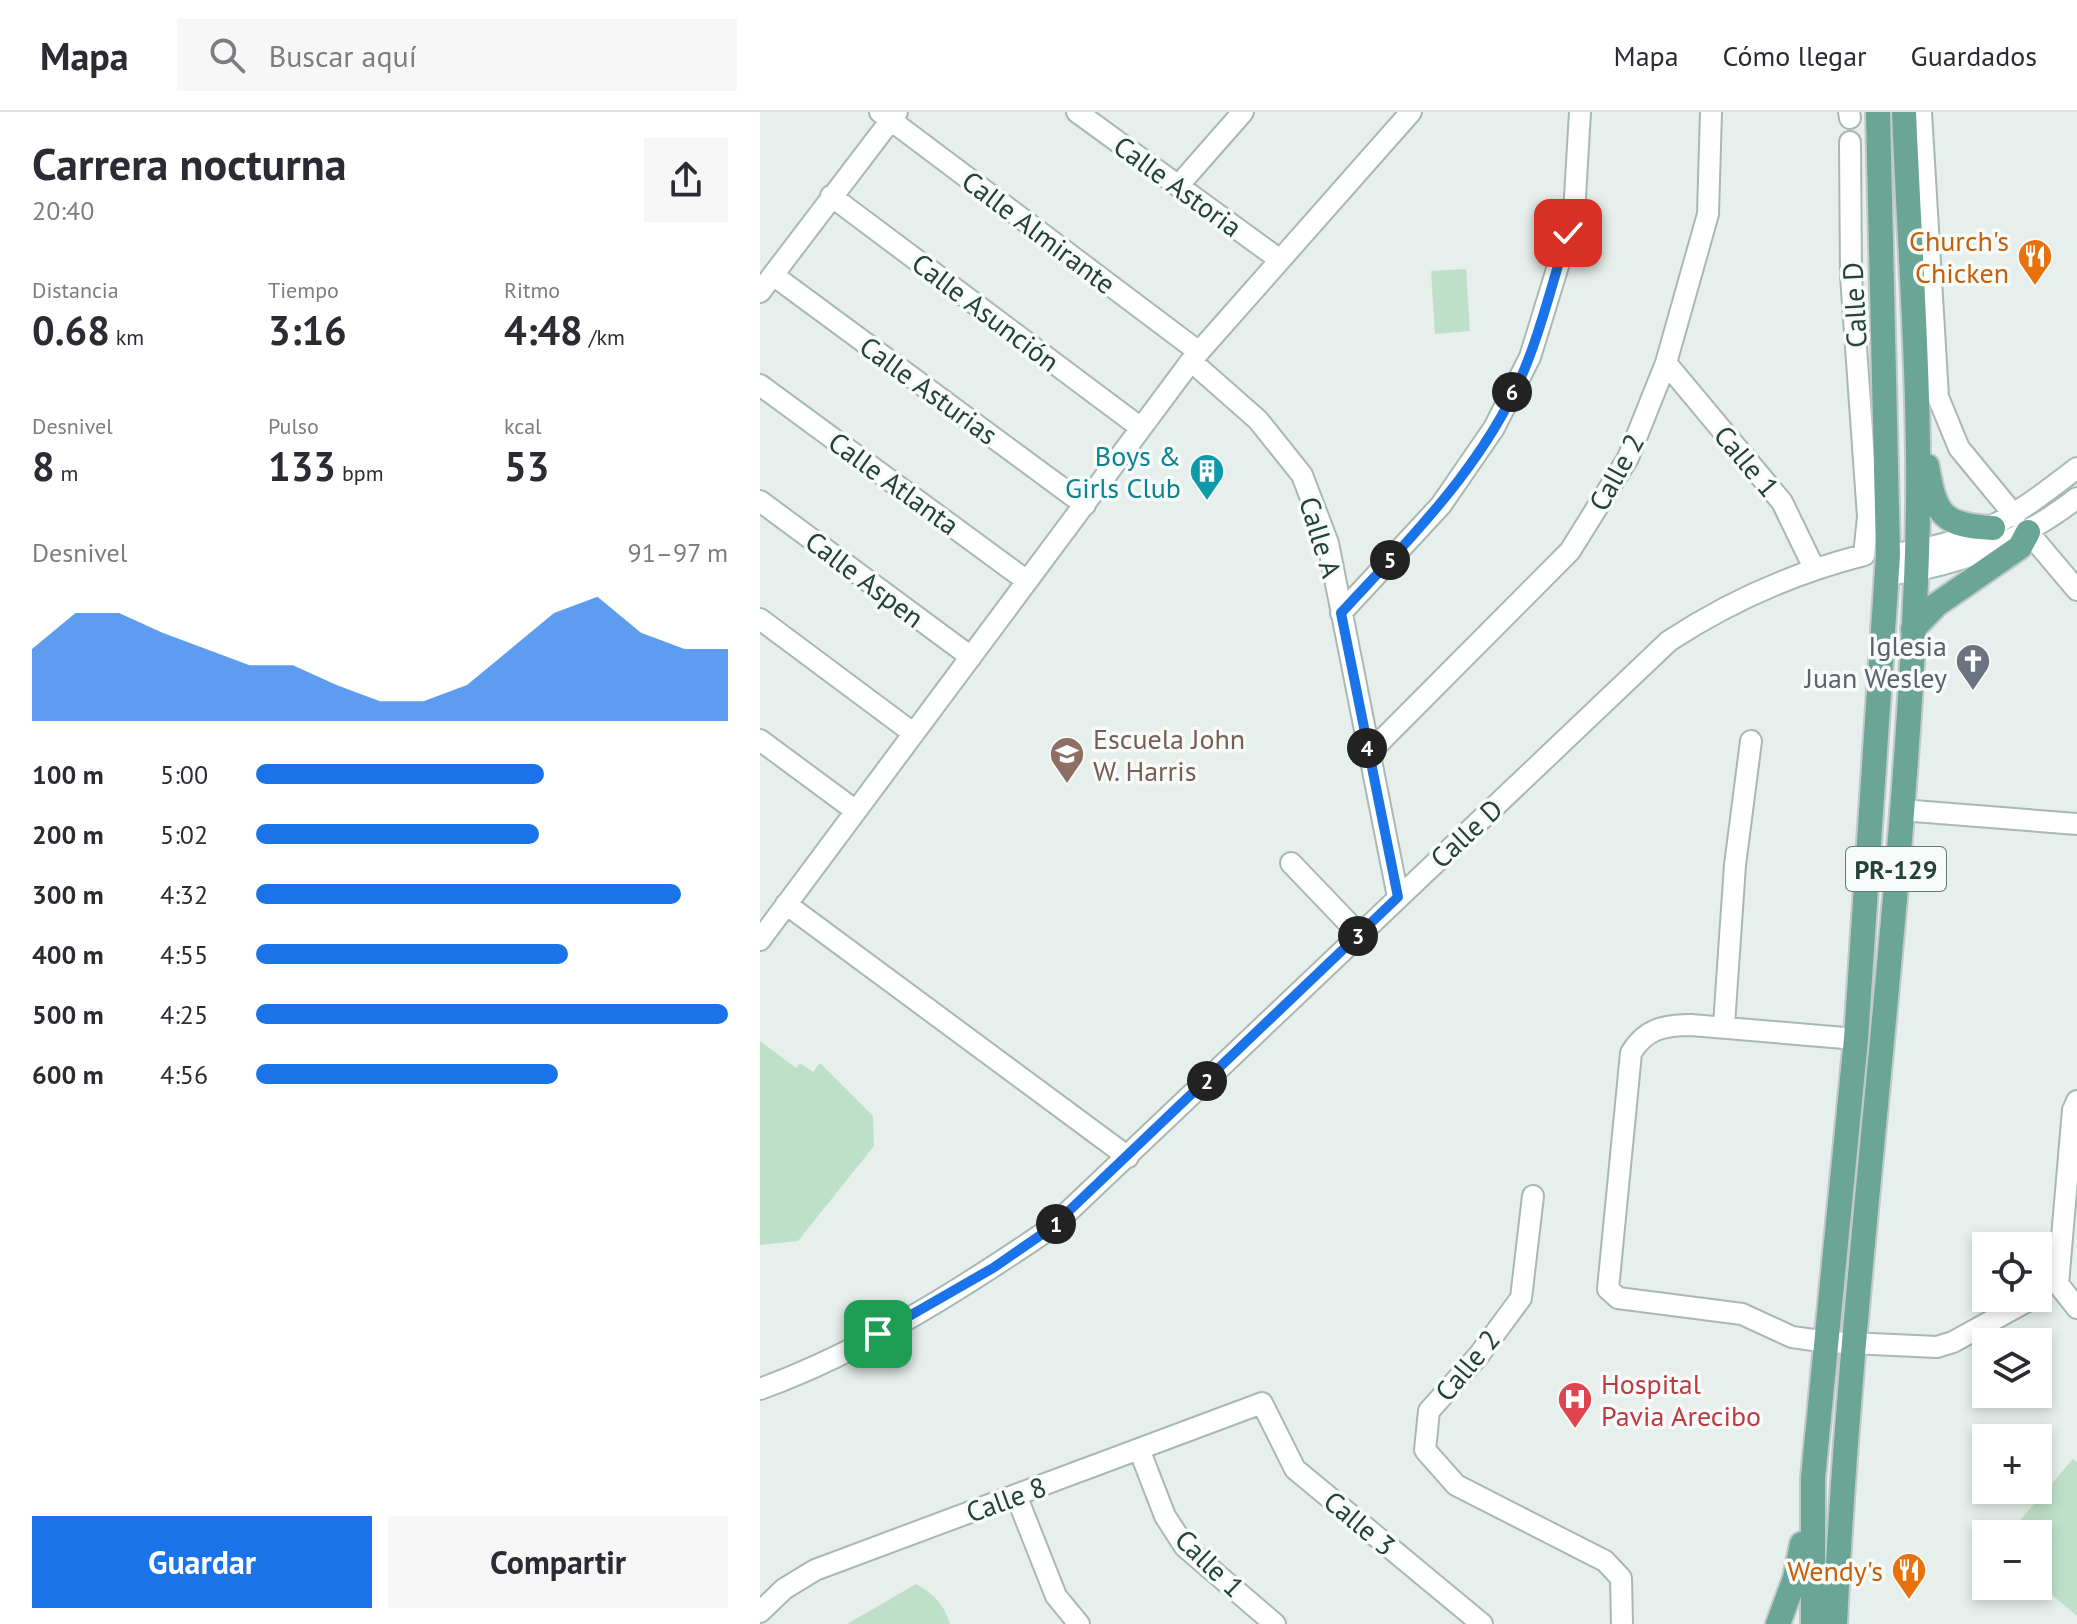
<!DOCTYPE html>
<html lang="es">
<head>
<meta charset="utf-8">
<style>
	:root { --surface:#fff; --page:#f7f7f7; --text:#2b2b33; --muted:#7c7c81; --line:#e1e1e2; --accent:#1a73e8 }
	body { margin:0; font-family:"PT Sans",sans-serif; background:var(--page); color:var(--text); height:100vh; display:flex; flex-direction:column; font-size:30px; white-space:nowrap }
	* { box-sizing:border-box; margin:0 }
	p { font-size:26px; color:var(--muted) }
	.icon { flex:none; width:44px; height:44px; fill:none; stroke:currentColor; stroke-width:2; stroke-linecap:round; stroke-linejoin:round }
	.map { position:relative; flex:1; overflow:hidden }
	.details { display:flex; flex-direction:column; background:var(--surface); width:760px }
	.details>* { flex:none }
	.fabs { position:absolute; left:1212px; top:1120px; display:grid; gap:16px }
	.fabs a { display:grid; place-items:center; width:80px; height:80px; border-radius:0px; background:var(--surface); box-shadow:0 4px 12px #0003; font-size:40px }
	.pin { position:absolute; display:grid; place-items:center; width:68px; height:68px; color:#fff; margin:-34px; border-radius:16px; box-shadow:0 4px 12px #0006 }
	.km { position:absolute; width:40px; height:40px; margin:-20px; border-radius:50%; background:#222; color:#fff; font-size:22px; line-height:40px; text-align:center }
	.round { display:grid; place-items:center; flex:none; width:84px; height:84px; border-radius:0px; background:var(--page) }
	.summary { display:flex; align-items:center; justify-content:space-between; height:136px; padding:0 32px }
	h1 { font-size:44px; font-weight:800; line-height:60px }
	.metrics { display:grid; grid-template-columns:repeat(3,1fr); gap:12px; height:136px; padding:8px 32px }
	.metrics div { display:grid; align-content:center }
	.metrics b { font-size:40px; font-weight:800 }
	.metrics small { font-size:22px; font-weight:400 }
	.metrics p { font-size:22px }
	.chart { height:224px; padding:16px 32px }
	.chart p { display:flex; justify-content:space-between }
	.chart svg { width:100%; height:144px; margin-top:8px; fill:var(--accent); opacity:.7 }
	.primary-button { display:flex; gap:16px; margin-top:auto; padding:16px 32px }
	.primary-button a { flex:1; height:92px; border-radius:0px; background:var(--accent); color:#fff; font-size:32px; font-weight:800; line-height:92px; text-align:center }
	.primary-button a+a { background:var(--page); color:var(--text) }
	ul { padding:0 32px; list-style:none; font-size:26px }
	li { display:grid; grid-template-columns:128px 96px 1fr; align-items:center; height:60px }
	li i { height:20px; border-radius:10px; background:var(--accent) }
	header { display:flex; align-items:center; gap:48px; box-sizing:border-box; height:112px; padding:0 40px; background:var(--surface); border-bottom:2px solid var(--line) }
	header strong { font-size:38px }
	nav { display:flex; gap:44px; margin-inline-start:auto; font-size:28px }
	.search { width:560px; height:72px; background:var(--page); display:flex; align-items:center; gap:20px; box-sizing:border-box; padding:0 28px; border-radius:0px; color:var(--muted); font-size:30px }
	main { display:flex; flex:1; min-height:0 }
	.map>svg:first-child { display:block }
	.green { fill:#bfe0c8 }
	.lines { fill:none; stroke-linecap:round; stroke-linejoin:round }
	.minor-casing { stroke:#a8b8b2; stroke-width:24 }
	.major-casing { stroke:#c2cac8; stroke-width:28 }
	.minor { stroke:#fff; stroke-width:20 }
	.major { stroke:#6aa596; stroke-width:24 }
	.route-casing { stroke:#fff; stroke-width:16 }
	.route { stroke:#1a73e8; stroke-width:10 }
	.labels { text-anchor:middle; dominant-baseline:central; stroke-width:7; stroke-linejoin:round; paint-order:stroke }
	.shield { fill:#f7fbf9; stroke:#637a73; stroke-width:2 }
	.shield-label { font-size:26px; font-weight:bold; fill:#24423a }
	.street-label { font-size:28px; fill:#24423a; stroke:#f7fbf9 }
	.food-label { font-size:28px; fill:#c56008; stroke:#f7fbf9; text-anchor:end }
	.culture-label { font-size:28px; fill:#0d838f; stroke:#f7fbf9; text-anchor:end }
	.worship-label { font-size:28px; fill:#5b616d; stroke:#f7fbf9; text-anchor:end }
	.education-label { font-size:28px; fill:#785e54; stroke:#f7fbf9; text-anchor:start }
	.health-label { font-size:28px; fill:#be3a42; stroke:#f7fbf9; text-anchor:start }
</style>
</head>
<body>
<header>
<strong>Mapa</strong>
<div class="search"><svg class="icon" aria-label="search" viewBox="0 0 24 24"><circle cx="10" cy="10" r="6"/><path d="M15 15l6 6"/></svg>Buscar aquí</div>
<nav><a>Mapa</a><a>Cómo llegar</a><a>Guardados</a></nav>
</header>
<main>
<section class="details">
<div class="summary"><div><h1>Carrera nocturna</h1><p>20:40</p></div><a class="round"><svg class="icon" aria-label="share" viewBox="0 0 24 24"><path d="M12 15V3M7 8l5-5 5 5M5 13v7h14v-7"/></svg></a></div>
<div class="metrics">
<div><p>Distancia</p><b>0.68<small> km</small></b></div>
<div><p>Tiempo</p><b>3:16</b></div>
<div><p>Ritmo</p><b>4:48<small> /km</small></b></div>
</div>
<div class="metrics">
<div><p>Desnivel</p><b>8<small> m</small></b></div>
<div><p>Pulso</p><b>133<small> bpm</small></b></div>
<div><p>kcal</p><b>53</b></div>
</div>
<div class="chart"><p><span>Desnivel</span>91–97 m</p>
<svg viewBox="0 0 160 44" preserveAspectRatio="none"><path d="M0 44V22L10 11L20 11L30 17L40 22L50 27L60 27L70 33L80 38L90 38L100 33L110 22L120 11L130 6L140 17L150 22L160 22V44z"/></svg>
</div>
<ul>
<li><b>100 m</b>5:00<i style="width:61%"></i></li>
<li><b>200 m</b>5:02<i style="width:60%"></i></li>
<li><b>300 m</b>4:32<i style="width:90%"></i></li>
<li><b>400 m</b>4:55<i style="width:66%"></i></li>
<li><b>500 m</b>4:25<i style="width:100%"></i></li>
<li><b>600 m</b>4:56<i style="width:64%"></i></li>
</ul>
<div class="primary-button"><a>Guardar</a><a>Compartir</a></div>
</section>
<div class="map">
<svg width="1317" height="1512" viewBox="0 0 1317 1512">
	<rect width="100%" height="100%" fill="#e6efeb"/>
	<path class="green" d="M706 157 710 219 675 222 671 159Z
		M0 929 36 956 40 951 53 960 60 951 113 1004 114 1034 38 1129 0 1133Z
		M1313 1347 1317 1350V1504L1278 1471V1422H1248Z
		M156 1472C174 1482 184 1492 190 1512H87Z"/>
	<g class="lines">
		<g class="minor-casing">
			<path id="minor" d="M120 0 439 240
				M317 0 520 148
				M1089 0 1090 6
				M1161 0 1178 285 1199 336 1255 404
				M418 74 483 0
				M71 84 381 316
				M13 163 325 393
				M0 180 137 0
				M431 249 498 308 542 363 568 431 638 785
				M906 251 1022 390 1054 456
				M0 273 267 469
				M0 389 211 545
				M1268 420 1317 478
				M1128 443C1218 430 1247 410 1317 356
				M1127 463C1196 454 1262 429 1317 386
				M581 501 681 393 734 316 770 245 814 102 820 0
				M0 507 153 621
				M0 628 96 699
				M608 642 810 439 868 346 906 251 948 102 951 0
				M1141 698 1317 712
				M531 751 599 822
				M26 792 368 1045
				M0 828 431 249 651 0
				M964 913 975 753 991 629
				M1096 927 931 913C904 913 885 917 871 941L848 1177 858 1186 982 1202 1032 1225 1068 1230 1177 1235 1193 1230 1273 1186
				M1317 989 1313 998 1298 1172 1317 1196
				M773 1084 761 1186 719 1243 669 1299 665 1338 696 1373 845 1449 861 1466 862 1512
				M0 1277C104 1239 200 1178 291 1116L909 529C970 489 1033 461 1104 443L1108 405 1091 164 1090 30
				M379 1337 405 1404 425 1435 515 1512
				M256 1383 296 1484 319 1512
				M0 1500 24 1477 55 1458 502 1291 535 1357 722 1512"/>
		</g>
		<g class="major-casing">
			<path id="major" d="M1167 354C1175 402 1182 414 1233 416
				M1153 517 1176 493 1260 435 1268 420
				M1018 1512 1035 1466 1042 1432
				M1053 1512V1366L1096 927 1128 443 1118 0
				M1075 1512C1091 1154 1145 799 1157 441 1162 295 1150 147 1144 0"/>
		</g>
		<use href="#minor" class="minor"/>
		<use href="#major" class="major"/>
	</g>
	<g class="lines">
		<g class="route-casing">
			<path id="route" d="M118 1222 233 1156 291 1116 638 785 581 501C653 423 733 345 770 243 785 203 795 161 808 121"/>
		</g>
		<use href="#route" class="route"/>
	</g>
	<defs>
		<g id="restaurant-pin" transform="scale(1.8)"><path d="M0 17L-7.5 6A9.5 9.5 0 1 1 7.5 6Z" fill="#e8710a" stroke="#f7fbf9"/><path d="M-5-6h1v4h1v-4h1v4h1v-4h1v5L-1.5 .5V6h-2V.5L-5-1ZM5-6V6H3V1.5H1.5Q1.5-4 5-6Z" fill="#fff"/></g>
		<g id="building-pin" transform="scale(1.8)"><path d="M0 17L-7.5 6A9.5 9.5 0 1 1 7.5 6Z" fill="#0f9aa8" stroke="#f7fbf9"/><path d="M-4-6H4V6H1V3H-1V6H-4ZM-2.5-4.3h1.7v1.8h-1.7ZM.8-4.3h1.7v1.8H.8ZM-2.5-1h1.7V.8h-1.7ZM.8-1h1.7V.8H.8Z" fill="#fff"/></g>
		<g id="church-pin" transform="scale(1.8)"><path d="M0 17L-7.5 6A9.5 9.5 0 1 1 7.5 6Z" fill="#6b7280" stroke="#f7fbf9"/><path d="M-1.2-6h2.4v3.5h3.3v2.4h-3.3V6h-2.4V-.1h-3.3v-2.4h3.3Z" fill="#fff"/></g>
		<g id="school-pin" transform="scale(1.8)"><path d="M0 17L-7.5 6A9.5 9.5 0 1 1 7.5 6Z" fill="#8d6e63" stroke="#f7fbf9"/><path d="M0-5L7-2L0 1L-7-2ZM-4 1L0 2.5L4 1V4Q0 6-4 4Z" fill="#fff"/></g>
		<g id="hospital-pin" transform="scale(1.8)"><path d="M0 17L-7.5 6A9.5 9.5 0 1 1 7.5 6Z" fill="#e0444e" stroke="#f7fbf9"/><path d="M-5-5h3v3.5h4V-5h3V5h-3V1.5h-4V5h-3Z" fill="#fff"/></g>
	</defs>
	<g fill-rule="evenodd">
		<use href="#restaurant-pin" x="1275" y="144"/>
		<use href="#building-pin" x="447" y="359"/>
		<use href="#church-pin" x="1213" y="549"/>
		<use href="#school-pin" x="307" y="642"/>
		<use href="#hospital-pin" x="815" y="1287"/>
		<use href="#restaurant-pin" x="1149" y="1458"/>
	</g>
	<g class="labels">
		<rect class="shield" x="1086" y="735" width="100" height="44" rx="6"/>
		<g class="shield-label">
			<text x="1136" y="757">PR-129</text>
		</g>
		<g class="street-label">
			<text transform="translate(418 74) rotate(36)">Calle Astoria</text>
			<text transform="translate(279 120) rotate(37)">Calle Almirante</text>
			<text transform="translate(1094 193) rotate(-93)">Calle D</text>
			<text transform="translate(226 200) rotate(37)">Calle Asunción</text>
			<text transform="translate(169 278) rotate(36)">Calle Asturias</text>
			<text transform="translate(987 349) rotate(50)">Calle 1</text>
			<text transform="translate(856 360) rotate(-61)">Calle 2</text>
			<text transform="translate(134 371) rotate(36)">Calle Atlanta</text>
			<text transform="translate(561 425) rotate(73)">Calle A</text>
			<text transform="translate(105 467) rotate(37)">Calle Aspen</text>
			<text transform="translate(706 721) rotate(-43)">Calle D</text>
			<text transform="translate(707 1253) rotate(-50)">Calle 2</text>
			<text transform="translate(246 1387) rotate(-20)">Calle 8</text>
			<text transform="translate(600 1411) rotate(40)">Calle 3</text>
			<text transform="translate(450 1451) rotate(44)">Calle 1</text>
		</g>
		<g class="food-label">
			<text x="1249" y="128">Church's<tspan x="1249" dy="32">Chicken</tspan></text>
			<text x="1123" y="1458">Wendy's</text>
		</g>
		<g class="culture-label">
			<text x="421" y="343">Boys &amp;<tspan x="421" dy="32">Girls Club</tspan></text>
		</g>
		<g class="worship-label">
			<text x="1187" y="533">Iglesia<tspan x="1187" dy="32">Juan Wesley</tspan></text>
		</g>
		<g class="education-label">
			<text x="333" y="626">Escuela John<tspan x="333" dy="32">W. Harris</tspan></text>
		</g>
		<g class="health-label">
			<text x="841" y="1271">Hospital<tspan x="841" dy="32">Pavia Arecibo</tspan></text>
		</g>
	</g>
</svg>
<div class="fabs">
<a><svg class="icon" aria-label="locate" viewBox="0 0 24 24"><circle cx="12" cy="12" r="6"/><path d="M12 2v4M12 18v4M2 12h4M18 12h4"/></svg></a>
<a><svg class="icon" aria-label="layers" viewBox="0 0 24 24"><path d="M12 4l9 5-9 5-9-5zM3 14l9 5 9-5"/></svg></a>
<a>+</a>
<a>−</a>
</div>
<div class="pin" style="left:118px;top:1222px;background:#1e9e55"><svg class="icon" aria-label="arrive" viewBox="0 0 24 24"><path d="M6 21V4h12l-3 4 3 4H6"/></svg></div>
<div class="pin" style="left:808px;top:121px;background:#d93025"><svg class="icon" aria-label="check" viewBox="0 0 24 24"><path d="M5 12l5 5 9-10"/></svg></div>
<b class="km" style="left:296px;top:1112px">1</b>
<b class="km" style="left:447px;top:969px">2</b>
<b class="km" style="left:598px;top:824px">3</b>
<b class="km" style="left:607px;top:636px">4</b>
<b class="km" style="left:630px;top:448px">5</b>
<b class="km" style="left:752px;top:280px">6</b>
</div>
</main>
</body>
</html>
